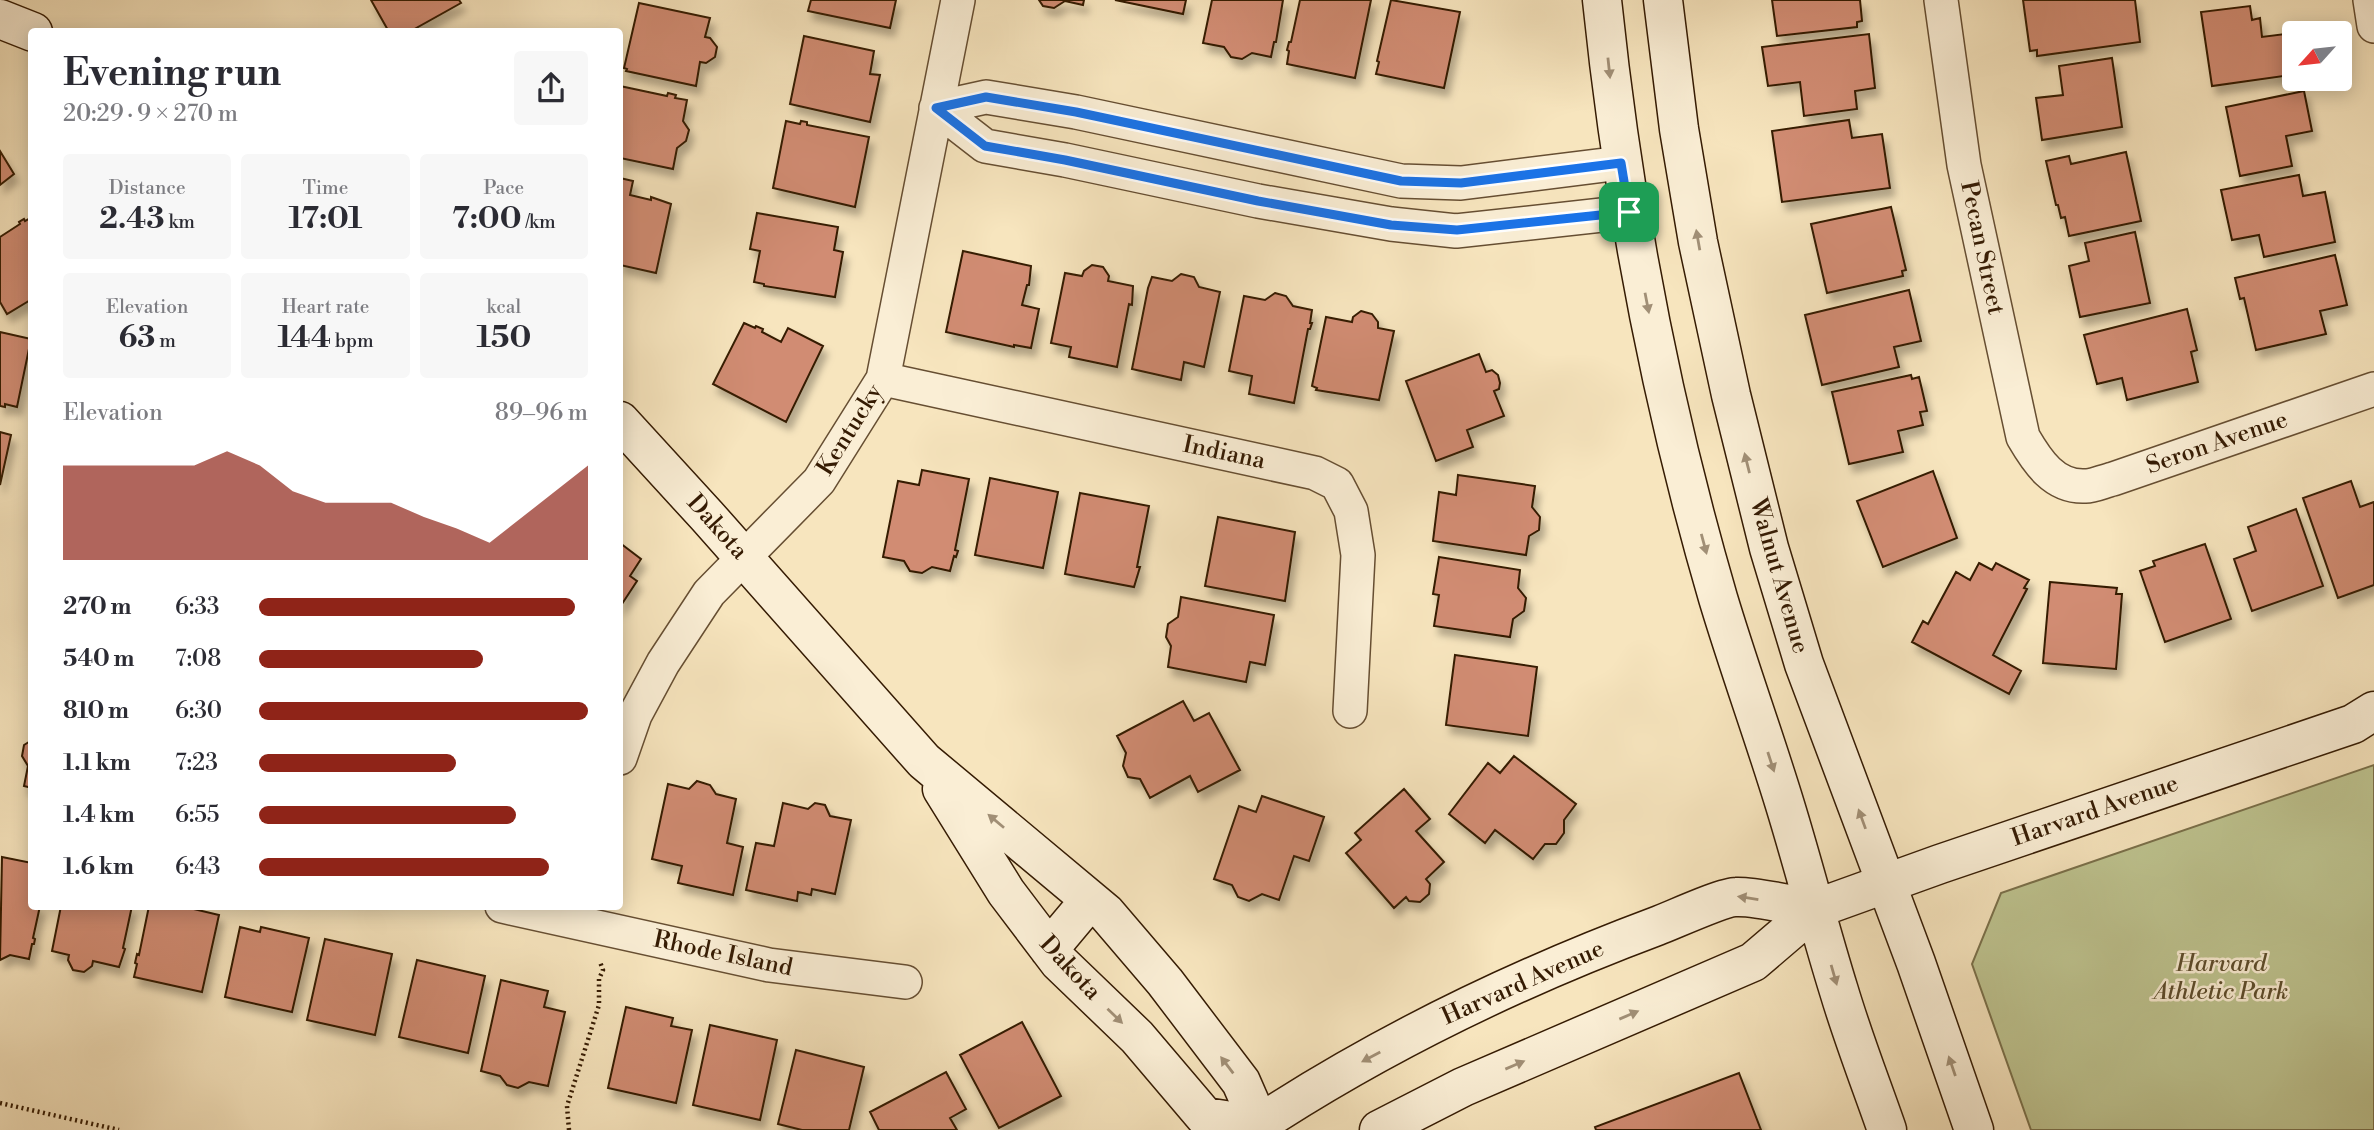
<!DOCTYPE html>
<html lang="en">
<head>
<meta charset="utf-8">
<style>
	:root { --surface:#fff; --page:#f7f7f7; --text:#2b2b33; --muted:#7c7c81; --accent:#8f2418 }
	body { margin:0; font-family:"Libre Bodoni",serif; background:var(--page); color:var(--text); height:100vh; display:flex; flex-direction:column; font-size:26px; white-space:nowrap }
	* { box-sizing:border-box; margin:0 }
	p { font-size:23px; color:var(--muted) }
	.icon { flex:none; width:38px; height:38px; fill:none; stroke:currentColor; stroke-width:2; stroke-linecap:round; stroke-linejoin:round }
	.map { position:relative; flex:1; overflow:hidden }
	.panel { position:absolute; left:28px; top:28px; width:595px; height:882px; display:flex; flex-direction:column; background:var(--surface); border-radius:7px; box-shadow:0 4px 18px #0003 }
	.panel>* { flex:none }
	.needle { width:46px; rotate:243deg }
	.buttons { position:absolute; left:2282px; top:21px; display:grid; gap:14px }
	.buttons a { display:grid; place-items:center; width:70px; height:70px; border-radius:7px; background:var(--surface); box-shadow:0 4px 18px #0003; font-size:35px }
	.pin { position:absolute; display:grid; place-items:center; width:60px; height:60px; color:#fff; margin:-30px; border-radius:14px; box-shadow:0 4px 10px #0006 }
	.round { display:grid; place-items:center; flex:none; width:74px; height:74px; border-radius:7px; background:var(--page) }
	.summary { display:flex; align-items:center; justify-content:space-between; height:119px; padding:0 35px }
	h1 { font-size:38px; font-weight:700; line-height:52px }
	.metrics { display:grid; grid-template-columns:repeat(3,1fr); gap:10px; height:119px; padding:7px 35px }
	.metrics div { display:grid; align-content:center; border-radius:7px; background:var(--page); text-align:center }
	.metrics b { font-size:30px; font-weight:700 }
	.metrics small { font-size:19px; font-weight:400 }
	.metrics p { font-size:19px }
	.chart { height:196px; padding:14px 35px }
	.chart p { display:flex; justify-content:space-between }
	.chart svg { width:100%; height:126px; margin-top:7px; fill:var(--accent); opacity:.7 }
	ul { padding:0 35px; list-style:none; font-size:23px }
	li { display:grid; grid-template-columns:112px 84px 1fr; align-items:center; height:52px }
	li i { height:18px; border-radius:9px; background:var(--accent) }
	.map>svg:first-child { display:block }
	.green { fill:#bec490; stroke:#7a704a; stroke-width:2 }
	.building { fill:#d18c73; stroke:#351b03; stroke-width:2; filter:url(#shadow) }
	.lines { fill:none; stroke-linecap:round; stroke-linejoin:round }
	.street-casing { stroke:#664e32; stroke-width:36 }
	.secondary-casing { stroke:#351b03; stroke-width:41 }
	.path { stroke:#351b03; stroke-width:4.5; stroke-dasharray:2 3.5; stroke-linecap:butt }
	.street { stroke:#faeed5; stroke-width:33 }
	.secondary { stroke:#faeed5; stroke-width:38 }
	.oneway { fill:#a18f76 }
	.route-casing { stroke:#fff; stroke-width:14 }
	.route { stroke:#1a73e8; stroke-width:9 }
	.labels { text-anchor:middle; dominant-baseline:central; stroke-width:5; stroke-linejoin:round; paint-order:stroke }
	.street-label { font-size:24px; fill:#351b03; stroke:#faeed5 }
	.park-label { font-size:24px; font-style:italic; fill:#5e4e2d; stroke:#faeed5 }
</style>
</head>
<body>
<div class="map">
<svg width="2374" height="1130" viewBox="0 0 2374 1130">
	<defs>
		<filter id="shadow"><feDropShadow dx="4.5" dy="8" stdDeviation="3.5" flood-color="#0004"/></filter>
	</defs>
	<rect width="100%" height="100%" fill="#f7e5be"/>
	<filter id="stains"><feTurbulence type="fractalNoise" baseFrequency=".00286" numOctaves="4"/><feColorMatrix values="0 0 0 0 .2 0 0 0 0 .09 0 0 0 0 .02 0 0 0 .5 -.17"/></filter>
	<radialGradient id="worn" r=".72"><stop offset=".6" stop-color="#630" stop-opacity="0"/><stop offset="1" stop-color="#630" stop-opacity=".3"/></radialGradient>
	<path class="green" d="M2374 765V1130H2031L1972 964 2001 893Z"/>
	<path class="building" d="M371 0H459L461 3 409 32H389Z
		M811 0H896L890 28 808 11Z
		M1039 0H1084L1083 5 1065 1 1054 8 1043 6Z
		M1115 0H1186L1183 14Z
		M1212 0H1283L1276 42H1274L1271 57 1252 53 1242 59 1231 57 1224 47 1203 43Z
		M1300 0H1371L1355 78 1287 64 1289 51 1287 50 1289 42H1291Z
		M1391 0 1460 12 1444 88 1376 74 1379 62 1377 61Z
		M1772 0H1860L1862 21 1857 22V27L1777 36Z
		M2023 0H2135L2140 42 2037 56V50L2030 51Z
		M639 3 710 18 705 37 710 38 717 47 715 57 706 63 700 62 696 86 626 71 627 69 624 68Z
		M2250 6 2252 20 2260 18 2262 37 2285 34 2286 36 2294 35V71L2291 72V75L2212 86 2201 12Z
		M1869 34 1875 88 1855 91 1857 109 1804 116 1800 82 1768 86 1762 47Z
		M804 36 874 51 870 74 880 75 870 122 790 104Z
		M2112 58 2122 127 2042 140 2036 98 2063 95 2059 66Z
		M620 86 667 96 668 93 676 95 675 98 687 100 683 121 689 130 686 141 677 148 673 169 620 158Z
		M2304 91 2312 131 2286 136 2292 166 2240 176 2226 107Z
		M1849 120 1852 138 1882 134 1890 188 1782 202 1772 131Z
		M786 121 800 124 801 121 807 122V125L869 137 855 207 773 188Z
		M0 151 14 174 0 185Z
		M2126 152 2141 221 2069 236 2065 217 2061 218 2058 205H2056L2046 161 2069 156 2071 164Z
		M2299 175 2303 196 2325 192 2335 242 2264 257 2259 235 2232 240 2221 190Z
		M620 178 633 181 630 195 651 200V197L671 204 656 273 620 265Z
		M1891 207 1906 270 1902 271 1903 276 1827 293 1811 224Z
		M757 213 838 227 834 250 843 252 835 297 764 286V284L754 282 760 251 750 249Z
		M32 217V299L7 314 0 302V237L20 224 19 222 24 219 25 221Z
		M2135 232 2150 303 2080 317 2069 266 2089 261 2085 243Z
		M963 251 1031 266 1029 285H1027L1022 305 1039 309 1031 348 1014 345V347L946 332Z
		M2335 255 2347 305 2320 311 2326 334 2256 350 2244 298 2240 299 2235 278Z
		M1092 265 1103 267 1109 276 1108 281 1133 286 1132 305 1129 304 1117 367 1069 357 1071 347 1051 343 1065 273 1082 276 1084 271Z
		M1181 274 1194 277 1199 287 1220 292 1204 367 1184 362 1181 380 1132 369 1148 288 1152 277 1172 281Z
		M1909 290 1921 341 1894 347 1899 367 1822 385 1805 315Z
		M1275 293 1286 296 1293 306 1312 310 1310 323H1312L1310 329H1308L1294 403 1249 394 1252 376 1229 371 1244 296 1265 300Z
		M2187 309 2197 350 2191 352 2198 382 2127 400 2122 378 2097 384 2084 335Z
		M1361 311 1372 314 1378 322V328L1394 331 1379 400 1316 390 1317 388 1312 386 1326 317 1352 322 1353 317Z
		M744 323 755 328 756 326 763 329 762 332 781 342 788 328 823 346 786 422 713 384Z
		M0 332 31 339 17 407 5 404V407L0 406Z
		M1479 354 1486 372 1492 370 1498 375 1500 383 1499 389 1494 391 1504 416 1467 430 1473 447 1436 461 1406 381Z
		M1911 375 1912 379 1919 377 1927 411 1920 412 1923 425 1898 431 1903 452 1849 464 1832 392Z
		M0 432 11 435 0 485Z
		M922 470 969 479 955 550 958 551 956 557 954 556 950 571 932 567 922 573 910 571 904 561 883 557 898 481 919 485Z
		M1933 471 1957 538 1883 567 1857 501Z
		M1458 475 1535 486 1532 507 1540 517 1539 530 1529 536 1526 555 1433 541 1439 492 1456 495Z
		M990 478 1058 492 1043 568 975 555Z
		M2351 481 2360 507 2374 502V585L2338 598 2303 498Z
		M1080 493 1149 506 1137 567H1140L1134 587 1065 574Z
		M2296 509 2323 586 2252 611 2234 559 2256 551 2248 527Z
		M1218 517 1295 532 1285 601 1205 586Z
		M620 543 641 559 630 576 637 581 620 607Z
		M2205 544 2231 619 2165 642 2140 571 2155 566 2153 561Z
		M1439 557 1520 570 1518 588 1526 598 1524 611 1513 619 1510 637 1434 626 1439 595 1433 594Z
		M1979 563 1992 570 1996 563 2029 580 2024 588 2027 589 1993 655 2021 671 2009 694 1912 642 1923 621 1928 624 1956 572 1970 580Z
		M2050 582 2117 588 2116 594H2122L2116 669 2043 663Z
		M1181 597 1274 615 1265 665 1250 662 1246 682 1168 667 1171 646 1166 637 1168 624 1178 617Z
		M1455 655 1537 667 1528 736 1446 725Z
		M1183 701 1194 721 1209 713 1240 770 1198 792 1190 776 1150 798 1140 779 1128 777 1123 766 1126 753 1117 736Z
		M32 740V788L24 786 28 766 22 756 24 745Z
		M1514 756 1576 804 1564 820V833L1556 844H1545L1533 859 1495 830 1485 843 1449 814 1488 763 1500 773Z
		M697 781 710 785 716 794 736 799 727 843 743 847 733 895 678 883 682 866 652 859 668 784 689 789Z
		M1404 789 1430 819 1416 831 1444 862 1426 879 1430 884 1429 894 1420 902 1409 901 1406 897 1394 908 1346 853 1361 840 1355 833Z
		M1262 796 1324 817 1309 861 1294 856 1279 900 1262 894 1249 901 1238 897 1232 885 1214 879 1239 806 1256 812Z
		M783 803 808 809 815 803 825 805 830 816 851 820 835 894 812 889 811 895 798 892 797 901 746 890 756 843 774 846Z
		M2 857 32 863V906H40L33 938 35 939 34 944H32L29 959 10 955 0 960Z
		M61 906H132L123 948 125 949 119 967 93 961 92 966 84 972 73 970 68 960 69 955 52 951Z
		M149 906H181L219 915 202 992 134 977 137 964 135 963 137 954 139 955Z
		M240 927 260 932 261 927 309 938 292 1012 225 997Z
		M325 939 392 954 375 1035 307 1020Z
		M417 960 485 976 468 1053 399 1037Z
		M501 980 548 991 544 1007 565 1012 548 1086 529 1082 518 1088 507 1085 500 1076 481 1071Z
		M626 1007 673 1018 671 1026 692 1030 676 1103 608 1088Z
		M1022 1022 1061 1096 999 1128 960 1055Z
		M710 1025 777 1040 760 1120 693 1105Z
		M796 1050 864 1067 849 1130H802L778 1124Z
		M946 1072 966 1109 950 1118 957 1130H879L870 1112Z
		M1739 1073 1761 1130H1596L1595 1127Z"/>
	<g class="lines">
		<g class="street-casing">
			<path id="street" d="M1941 0 1964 165 2023 437C2037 461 2054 488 2086 486 2094 486 2104 481 2113 479L2374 389
				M2370 0 2374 26
				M936 108 985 146 1065 160 1258 201 1391 224 1456 231 1629 212
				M936 108 986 97 1076 112 1401 181 1461 183 1621 163
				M883 379 1315 473 1337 484 1351 511 1358 555 1350 711
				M620 758 635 715 663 663 709 593 819 481 883 379 958 0
				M502 906 769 965 905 982"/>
		</g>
		<g class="secondary-casing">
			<path id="secondary" d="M1602 0C1623 203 1661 403 1718 598 1739 668 1764 736 1785 805 1804 867 1820 930 1839 991 1853 1038 1871 1084 1887 1130
				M1663 0 1679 129 1698 242 1731 395 1769 548 1804 664 1916 963 1974 1130
				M0 19 33 32
				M620 421 707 516 924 761 1106 913 1165 982 1241 1082 1262 1130
				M942 789 1006 892 1059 962 1137 1037 1205 1117 1258 1125
				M1049 949 1090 900
				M1250 1130C1377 1046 1515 979 1657 926 1673 920 1723 897 1736 897 1757 896 1794 906 1815 909
				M1379 1130 1463 1087 1753 962 1815 909 1940 864 2353 724 2374 711"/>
		</g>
		<path class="path" d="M0 1103 119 1130
			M569 1130 567 1106 599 1005V979L603 970 600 962"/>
		<use href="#street" class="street"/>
		<use href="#secondary" class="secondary"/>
	</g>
	<defs><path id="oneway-solid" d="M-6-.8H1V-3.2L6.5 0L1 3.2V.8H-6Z" transform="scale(1.75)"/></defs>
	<g class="oneway">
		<use href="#oneway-solid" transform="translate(1609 68) rotate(84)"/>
		<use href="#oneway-solid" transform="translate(1698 240) rotate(-100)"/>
		<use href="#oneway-solid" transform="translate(1647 303) rotate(79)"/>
		<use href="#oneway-solid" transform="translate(1747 463) rotate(-104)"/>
		<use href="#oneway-solid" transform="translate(1704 544) rotate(75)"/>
		<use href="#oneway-solid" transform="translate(1771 762) rotate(72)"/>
		<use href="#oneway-solid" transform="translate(1862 819) rotate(-110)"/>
		<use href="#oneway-solid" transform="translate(996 821) rotate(-140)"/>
		<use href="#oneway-solid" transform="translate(1748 898) rotate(-171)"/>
		<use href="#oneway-solid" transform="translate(1834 975) rotate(74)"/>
		<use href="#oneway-solid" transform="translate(1629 1015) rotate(-23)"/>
		<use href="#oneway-solid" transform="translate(1115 1016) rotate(44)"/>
		<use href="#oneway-solid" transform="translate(1371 1057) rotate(152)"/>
		<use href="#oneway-solid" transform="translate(1227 1065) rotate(-127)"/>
		<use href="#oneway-solid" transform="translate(1515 1065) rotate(-23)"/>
		<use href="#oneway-solid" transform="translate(1952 1066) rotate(-109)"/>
	</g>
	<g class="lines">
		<g class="route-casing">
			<path id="route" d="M986 97 1076 112 1401 181 1461 183 1621 163 1629 212 1457 230 1391 225 1258 201 1065 160 985 146 936 108Z"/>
		</g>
		<use href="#route" class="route"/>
	</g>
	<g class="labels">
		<g class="street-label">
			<text transform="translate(1982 248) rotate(78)">Pecan Street</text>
			<text transform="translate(850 430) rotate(-58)">Kentucky</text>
			<text transform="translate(2217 443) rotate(-19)">Seron Avenue</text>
			<text transform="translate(1224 453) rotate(12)">Indiana</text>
			<text transform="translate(717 527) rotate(48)">Dakota</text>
			<text transform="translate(1779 576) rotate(74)">Walnut Avenue</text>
			<text transform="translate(2095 811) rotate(-19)">Harvard Avenue</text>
			<text transform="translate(723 954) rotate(12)">Rhode Island</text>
			<text transform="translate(1070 968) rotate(47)">Dakota</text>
			<text transform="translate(1523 983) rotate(-24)">Harvard Avenue</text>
		</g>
		<g class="park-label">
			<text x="2221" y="964">Harvard<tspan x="2221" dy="28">Athletic Park</tspan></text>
		</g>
	</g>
	<rect width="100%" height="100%" filter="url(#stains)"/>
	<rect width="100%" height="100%" fill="url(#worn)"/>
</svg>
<div class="buttons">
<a><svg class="needle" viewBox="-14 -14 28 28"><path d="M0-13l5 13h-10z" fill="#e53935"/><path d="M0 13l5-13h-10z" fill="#7c7c81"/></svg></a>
</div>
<div class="pin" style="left:1629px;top:212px;background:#1e9e55"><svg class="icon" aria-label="arrive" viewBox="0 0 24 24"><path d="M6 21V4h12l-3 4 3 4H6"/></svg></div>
<section class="panel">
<div class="summary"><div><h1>Evening run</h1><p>20:29 · 9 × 270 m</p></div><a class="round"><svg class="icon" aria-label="share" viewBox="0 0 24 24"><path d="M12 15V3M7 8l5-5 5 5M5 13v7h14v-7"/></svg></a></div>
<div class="metrics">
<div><p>Distance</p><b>2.43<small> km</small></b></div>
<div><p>Time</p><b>17:01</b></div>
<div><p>Pace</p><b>7:00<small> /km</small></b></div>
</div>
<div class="metrics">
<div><p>Elevation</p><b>63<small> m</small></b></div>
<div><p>Heart rate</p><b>144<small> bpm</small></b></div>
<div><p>kcal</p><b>150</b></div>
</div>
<div class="chart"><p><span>Elevation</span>89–96 m</p>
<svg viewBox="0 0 160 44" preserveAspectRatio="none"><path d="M0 44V11L10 11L20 11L30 11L40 11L50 6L60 11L70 20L80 24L90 24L100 24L110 29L120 33L130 38L140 29L150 20L160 11V44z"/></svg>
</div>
<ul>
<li><b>270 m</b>6:33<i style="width:96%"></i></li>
<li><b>540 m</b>7:08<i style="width:68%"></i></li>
<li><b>810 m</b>6:30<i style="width:100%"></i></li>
<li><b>1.1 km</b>7:23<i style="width:60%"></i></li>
<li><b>1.4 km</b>6:55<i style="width:78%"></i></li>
<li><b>1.6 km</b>6:43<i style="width:88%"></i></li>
</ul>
</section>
</div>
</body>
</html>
